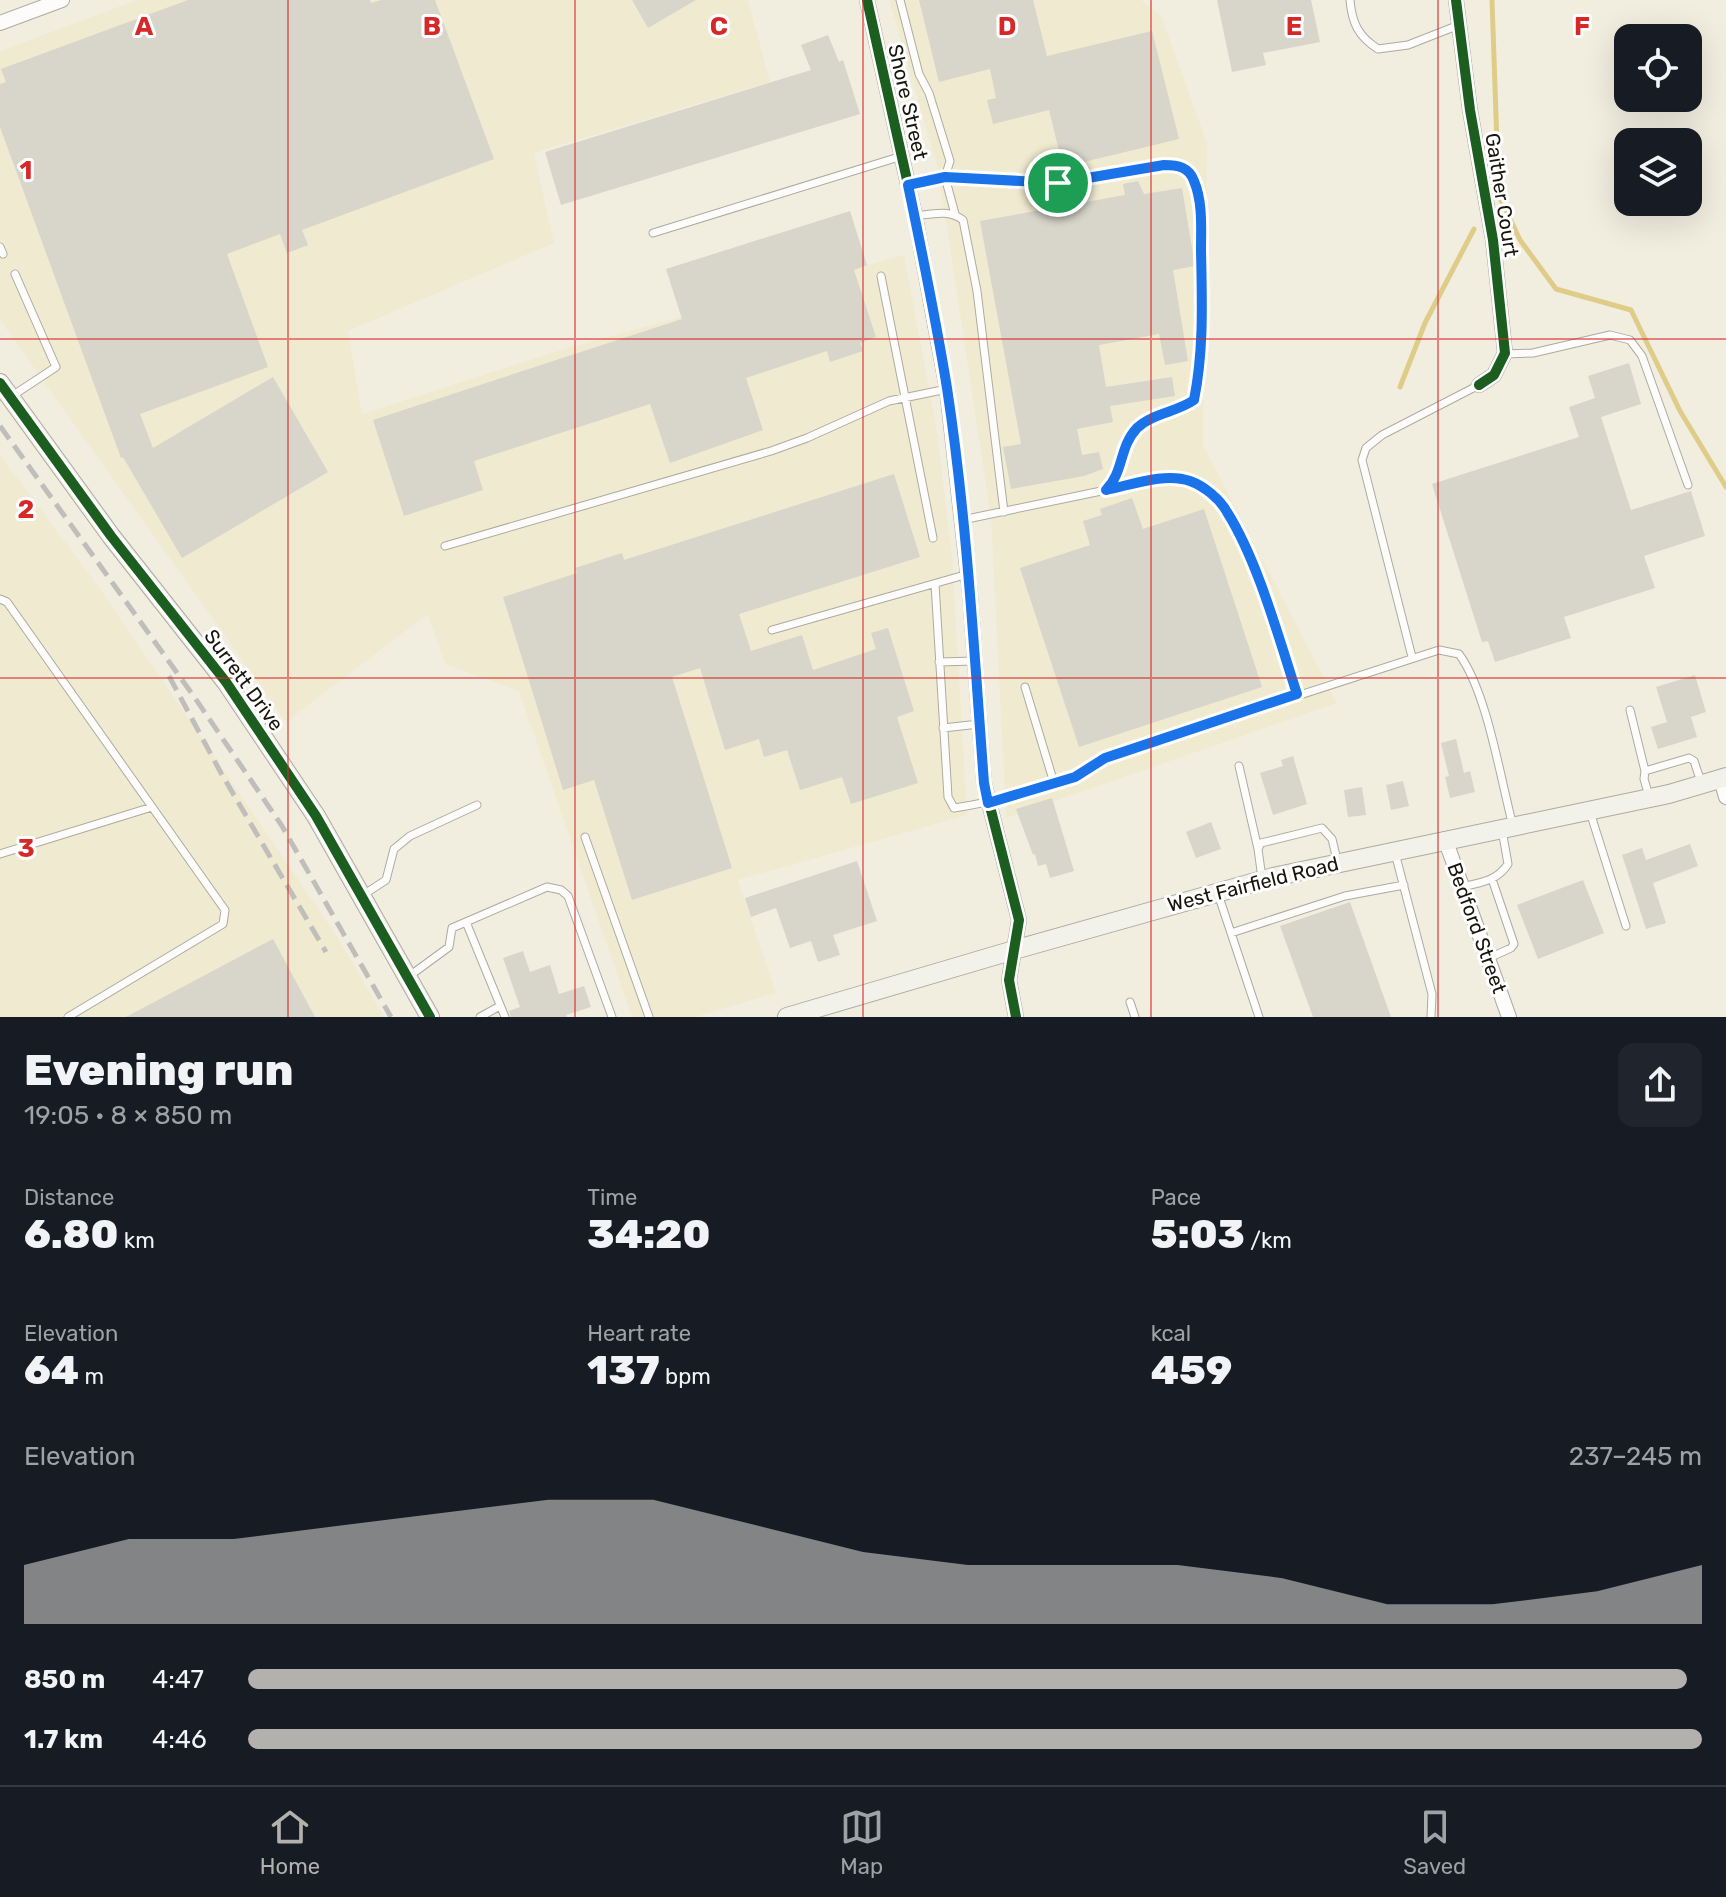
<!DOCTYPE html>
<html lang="en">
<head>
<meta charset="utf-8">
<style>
	:root { --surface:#171b24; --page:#20242c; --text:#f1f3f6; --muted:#9ea1a6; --line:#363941; --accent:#b2b1ae }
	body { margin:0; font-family:Rubik,sans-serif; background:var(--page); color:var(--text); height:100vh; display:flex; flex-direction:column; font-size:30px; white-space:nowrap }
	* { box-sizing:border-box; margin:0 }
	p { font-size:26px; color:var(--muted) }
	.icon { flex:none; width:44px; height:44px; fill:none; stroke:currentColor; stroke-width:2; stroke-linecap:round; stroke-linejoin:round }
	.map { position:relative; height:1017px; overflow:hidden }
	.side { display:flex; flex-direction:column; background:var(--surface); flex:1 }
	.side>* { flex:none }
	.fabs { position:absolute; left:1614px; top:24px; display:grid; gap:16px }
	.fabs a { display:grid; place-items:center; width:88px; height:88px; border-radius:16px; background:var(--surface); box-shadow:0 8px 32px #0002; font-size:40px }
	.pin { position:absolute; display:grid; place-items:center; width:68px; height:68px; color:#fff; margin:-34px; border:4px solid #fff; border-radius:50%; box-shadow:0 2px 8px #0007 }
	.round { display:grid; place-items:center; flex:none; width:84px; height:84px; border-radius:16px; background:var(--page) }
	.overview { display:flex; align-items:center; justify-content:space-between; height:136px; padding:0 24px }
	h1 { font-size:44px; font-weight:800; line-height:60px }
	.figures { display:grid; grid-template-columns:repeat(3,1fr); gap:12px; height:136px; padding:8px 24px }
	.figures div { display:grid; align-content:center }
	.figures b { font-size:40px; font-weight:800 }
	.figures small { font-size:22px; font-weight:400 }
	.figures p { font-size:22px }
	.chart { height:224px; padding:16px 24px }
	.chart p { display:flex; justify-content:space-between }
	.chart svg { width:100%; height:144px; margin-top:8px; fill:var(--accent); opacity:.7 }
	ul { padding:0 24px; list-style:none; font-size:26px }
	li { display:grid; grid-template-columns:128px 96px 1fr; align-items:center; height:60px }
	li i { height:20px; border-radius:10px; background:var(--accent) }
	.dock { display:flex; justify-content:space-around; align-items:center; height:112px; border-top:2px solid var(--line); background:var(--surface); font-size:22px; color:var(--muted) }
	.dock a { display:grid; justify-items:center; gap:4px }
	.dock .current { color:var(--accent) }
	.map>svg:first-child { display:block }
	.built { fill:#f0ead1 }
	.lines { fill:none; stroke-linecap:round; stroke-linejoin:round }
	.stream { stroke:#dfcc88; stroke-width:5 }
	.building { fill:#d8d5ca }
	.lane-casing { stroke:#adaba0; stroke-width:9 }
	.street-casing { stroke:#adaba0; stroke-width:16 }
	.secondary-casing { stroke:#adaba0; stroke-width:20 }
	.lane { stroke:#fdfcfa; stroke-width:7 }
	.street { stroke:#fdfcfa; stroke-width:14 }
	.secondary { stroke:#f2f1ea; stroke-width:18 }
	.rail { stroke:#c0bebb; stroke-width:5; stroke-dasharray:16 8; stroke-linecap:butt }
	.cycleway-casing { stroke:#fff; stroke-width:15 }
	.cycleway { stroke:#1b5e20; stroke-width:10 }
	.route-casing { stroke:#fff; stroke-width:16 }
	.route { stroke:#1a73e8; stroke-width:10 }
	.grid { fill:none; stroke:#d62828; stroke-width:2; stroke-opacity:0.55 }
	.labels { text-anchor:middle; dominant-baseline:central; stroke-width:6; stroke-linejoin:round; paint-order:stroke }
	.street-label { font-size:20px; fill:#18150c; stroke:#fff }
	.grid-label { font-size:26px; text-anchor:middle; font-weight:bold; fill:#d62828; stroke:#fff; stroke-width:6; stroke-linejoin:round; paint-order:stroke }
</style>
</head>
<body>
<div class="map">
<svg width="1726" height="1017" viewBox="0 0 1726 1017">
	<rect width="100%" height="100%" fill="#f1eee0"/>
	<path class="built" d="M137 0H748L770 82 534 153 554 243 348 331 362 414 561 350 904 255 937 431 952 556 967 815 738 880 776 993 695 1017H632L519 691 445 664 428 614 286 722 0 320V51Z
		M889 0H1141L1161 16 1207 143 1203 445 1337 703 1006 818 991 518 938 169Z
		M0 455 103 593 338 938 384 1017H0Z"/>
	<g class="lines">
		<path class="stream" d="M1492 0 1497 144 1493 185
			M1494 185 1520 240 1556 289 1631 310 1680 411 1726 487
			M1400 387 1425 323 1474 229"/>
	</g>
	<path class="building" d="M188 0H370L371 3 381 0H435L494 159 302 230 308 245 287 253 280 234 227 254 268 367 140 414 153 448 273 377 328 472 182 558 123 457 121 458 0 127V84L6 82 1 69Z
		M632 0H696L648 28Z
		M919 0H1033L1047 56 1152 31 1179 139 1063 167 1049 110 993 124 987 100 996 98 990 69 939 82Z
		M1217 0H1311L1320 42 1263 53 1266 65 1232 72Z
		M828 35 839 62 843 60 860 114 561 205 545 152 811 70 801 45Z
		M1138 181 1144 194 1182 188 1195 266 1173 270 1188 361 1165 365 1159 334 1099 345 1106 387 1172 377 1175 396 1110 406 1113 422 1077 429 1082 455 1099 452 1103 469 1084 476 1011 489 1003 447 1021 444 980 221 1125 195 1123 184Z
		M850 211 867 265 854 270 876 337 860 343 863 351 830 362 827 351 746 378 763 430 670 463 650 404 474 461 483 490 404 516 373 420 682 319 666 269Z
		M1629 363 1641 404 1601 417 1631 510 1691 491 1705 536 1644 556 1655 588 1564 617 1571 638 1495 662 1488 641 1482 642 1432 484 1579 437 1569 407 1595 398 1588 376Z
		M894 474 920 557 739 614 751 651 802 635 813 670 876 649 871 633 888 628 914 711 897 717 918 783 851 804 842 777 800 790 787 750 764 757 759 739 725 750 700 668 672 677 732 868 632 900 594 780 563 790 503 597 577 573 575 568 622 553 624 560Z
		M1132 498 1143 529 1204 509 1262 687 1079 747 1020 568 1090 545 1083 521 1102 515 1100 509Z
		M1695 675 1706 712 1691 717 1697 737 1658 749 1651 727 1667 722 1656 687Z
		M1456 739 1464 773 1470 771 1475 792 1450 798 1445 777 1449 776 1441 743Z
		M1293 756 1307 804 1273 815 1260 773 1283 766 1281 760Z
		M1403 781 1409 806 1391 810 1386 785Z
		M1362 787 1366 815 1348 817 1344 790Z
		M1052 798 1074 871 1050 878 1046 864 1038 866 1035 854 1033 855 1016 809Z
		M1211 822 1221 849 1196 858 1186 832Z
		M1690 844 1698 866 1653 883 1666 923 1646 929 1622 855 1642 848 1646 860Z
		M857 861 877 921 833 935 840 955 818 962 811 941 790 948 776 908 751 917 745 898Z
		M1583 880 1604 933 1538 959 1517 905Z
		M1350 902 1391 1017H1313L1280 926Z
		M273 939 315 1017H126Z
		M523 951 530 972 550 965 559 994 584 986 591 1007 566 1015 567 1017H511L509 1011 520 1007 503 958Z"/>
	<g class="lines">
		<g class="lane-casing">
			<path id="lane" d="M900 0 919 74 929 93 950 161 945 177 909 184
				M1350 0C1352 23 1358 36 1378 49L1408 45 1459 25
				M955 214 945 177 1058 183 1178 165 1186 169 1194 181 1200 214 1204 336 1194 400C1177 412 1153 413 1137 429 1119 447 1124 472 1106 490L962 520
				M915 216C932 214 949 209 963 220L977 291 1004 512
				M653 233 902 156
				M0 247 3 254
				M881 276 933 538
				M1505 354 1533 353 1610 335 1630 340 1642 356 1688 485
				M12 396 56 367 15 274
				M1108 490 1154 480H1189L1203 487 1226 509 1259 583 1297 694
				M445 546 771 451 807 438 889 401 947 389
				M935 584 948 797 954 808C1006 800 1060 787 1105 758L1439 650 1459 654C1487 692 1500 777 1513 826
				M0 599 7 602 225 910 223 924 68 1017
				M772 630 968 574
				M1412 657 1362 460 1366 448 1382 435 1479 385
				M939 662 975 661
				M1025 687 1054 783
				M1630 710 1645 771
				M943 728 979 724
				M1239 766 1258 849
				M1649 796 1644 779 1645 771 1689 758 1694 761 1701 782
				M1590 812 1626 926
				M585 837 649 1017
				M1395 853 1432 994 1431 1017
				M0 854 152 807
				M1262 878 1258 849 1261 843 1322 828 1332 839 1337 860
				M1463 887C1481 882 1497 881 1508 864L1502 830
				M1218 894 1259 1017
				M363 895 386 880 394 849 410 836 477 805
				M466 922 505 1017
				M1231 933 1345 896 1404 885
				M1489 958 1511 948 1514 944 1492 879
				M408 977 449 947 452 928 547 887 561 890 568 896 612 1017
				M1130 1002 1135 1017
				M480 1017 500 1006"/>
		</g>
		<g class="street-casing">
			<path id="street" d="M867 0 915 216 947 389 970 594 984 783 1019 920 1009 980 1016 1017
				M1456 0 1470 110 1493 240 1505 353 1494 375 1479 385
				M0 23 62 0
				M1721 779 1726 797
				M1445 839 1509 1017"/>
		</g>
		<g class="secondary-casing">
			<path id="secondary" d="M0 383 111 536 226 682 316 816 430 1017
				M787 1017 1014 950 1273 877 1669 794 1726 777"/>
		</g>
		<use href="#lane" class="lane"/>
		<use href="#street" class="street"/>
		<use href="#secondary" class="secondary"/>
		<path class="rail" d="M0 426 195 698 282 826 391 1017
			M169 676 221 773 326 952"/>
		<g class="cycleway-casing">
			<path id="cycleway" d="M867 0 915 216 947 389 970 594 984 783 1019 920 1009 980 1016 1017
				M1456 0 1470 110 1493 240 1505 353 1494 375 1479 385
				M0 383 111 536 226 682 316 816 430 1017"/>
		</g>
		<use href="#cycleway" class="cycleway"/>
	</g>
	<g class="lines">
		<g class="route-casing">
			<path id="route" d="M1164 165C1178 165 1189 167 1194 181 1203 202 1201 229 1201 250 1202 301 1204 350 1194 400 1177 412 1153 413 1137 428 1119 447 1124 472 1106 490 1131 485 1165 472 1190 481 1204 486 1220 499 1227 512 1258 561 1279 639 1297 694L1105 758 1075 777 988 803 984 783C974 651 967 519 947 388 936 320 922 252 908 185L945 177 1058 183Z"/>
		</g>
		<use href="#route" class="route"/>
	</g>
	<path class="grid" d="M288 0V1017M575 0V1017M863 0V1017M1151 0V1017M1438 0V1017M0 339H1726M0 678H1726"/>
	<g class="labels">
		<g class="street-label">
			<text transform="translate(908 102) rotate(77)">Shore Street</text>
			<text transform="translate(1502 195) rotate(81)">Gaither Court</text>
			<text transform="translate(244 680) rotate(54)">Surrett Drive</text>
			<text transform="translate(1253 884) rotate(-14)">West Fairfield Road</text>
			<text transform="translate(1477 928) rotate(70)">Bedford Street</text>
		</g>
	</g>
	<g class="grid-label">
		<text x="144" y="35">A</text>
		<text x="432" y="35">B</text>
		<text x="719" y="35">C</text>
		<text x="1007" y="35">D</text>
		<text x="1294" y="35">E</text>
		<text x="1582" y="35">F</text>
		<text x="26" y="179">1</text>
		<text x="26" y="518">2</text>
		<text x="26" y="857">3</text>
	</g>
</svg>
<div class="fabs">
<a><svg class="icon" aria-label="locate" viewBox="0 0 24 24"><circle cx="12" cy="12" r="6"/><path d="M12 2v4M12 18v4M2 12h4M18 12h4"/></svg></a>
<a><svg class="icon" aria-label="layers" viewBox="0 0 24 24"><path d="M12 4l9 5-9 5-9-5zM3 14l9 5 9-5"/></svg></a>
</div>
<div class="pin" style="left:1058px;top:183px;background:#1e9e55"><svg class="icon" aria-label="arrive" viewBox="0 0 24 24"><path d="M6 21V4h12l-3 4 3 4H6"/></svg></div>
</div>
<section class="side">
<div class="overview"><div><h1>Evening run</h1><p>19:05 · 8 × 850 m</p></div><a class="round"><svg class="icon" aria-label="share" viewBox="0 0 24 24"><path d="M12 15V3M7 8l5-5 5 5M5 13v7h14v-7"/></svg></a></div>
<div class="figures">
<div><p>Distance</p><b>6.80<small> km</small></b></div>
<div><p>Time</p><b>34:20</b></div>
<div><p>Pace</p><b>5:03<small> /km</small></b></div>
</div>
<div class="figures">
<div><p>Elevation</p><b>64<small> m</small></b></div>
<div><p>Heart rate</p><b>137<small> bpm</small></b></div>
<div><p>kcal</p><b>459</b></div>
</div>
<div class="chart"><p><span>Elevation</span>237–245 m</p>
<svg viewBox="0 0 160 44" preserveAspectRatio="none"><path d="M0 44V26L10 18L20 18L30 14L40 10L50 6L60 6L70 14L80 22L90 26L100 26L110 26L120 30L130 38L140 38L150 34L160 26V44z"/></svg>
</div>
<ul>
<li><b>850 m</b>4:47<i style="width:99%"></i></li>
<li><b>1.7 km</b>4:46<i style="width:100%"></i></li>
</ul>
</section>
<nav class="dock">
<a class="current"><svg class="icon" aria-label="home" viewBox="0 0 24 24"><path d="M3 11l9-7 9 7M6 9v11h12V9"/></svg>Home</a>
<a><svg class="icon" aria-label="map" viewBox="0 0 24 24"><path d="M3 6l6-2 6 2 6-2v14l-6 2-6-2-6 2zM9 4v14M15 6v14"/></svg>Map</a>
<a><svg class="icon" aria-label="saved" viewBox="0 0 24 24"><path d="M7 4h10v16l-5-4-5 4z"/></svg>Saved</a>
</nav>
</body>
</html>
